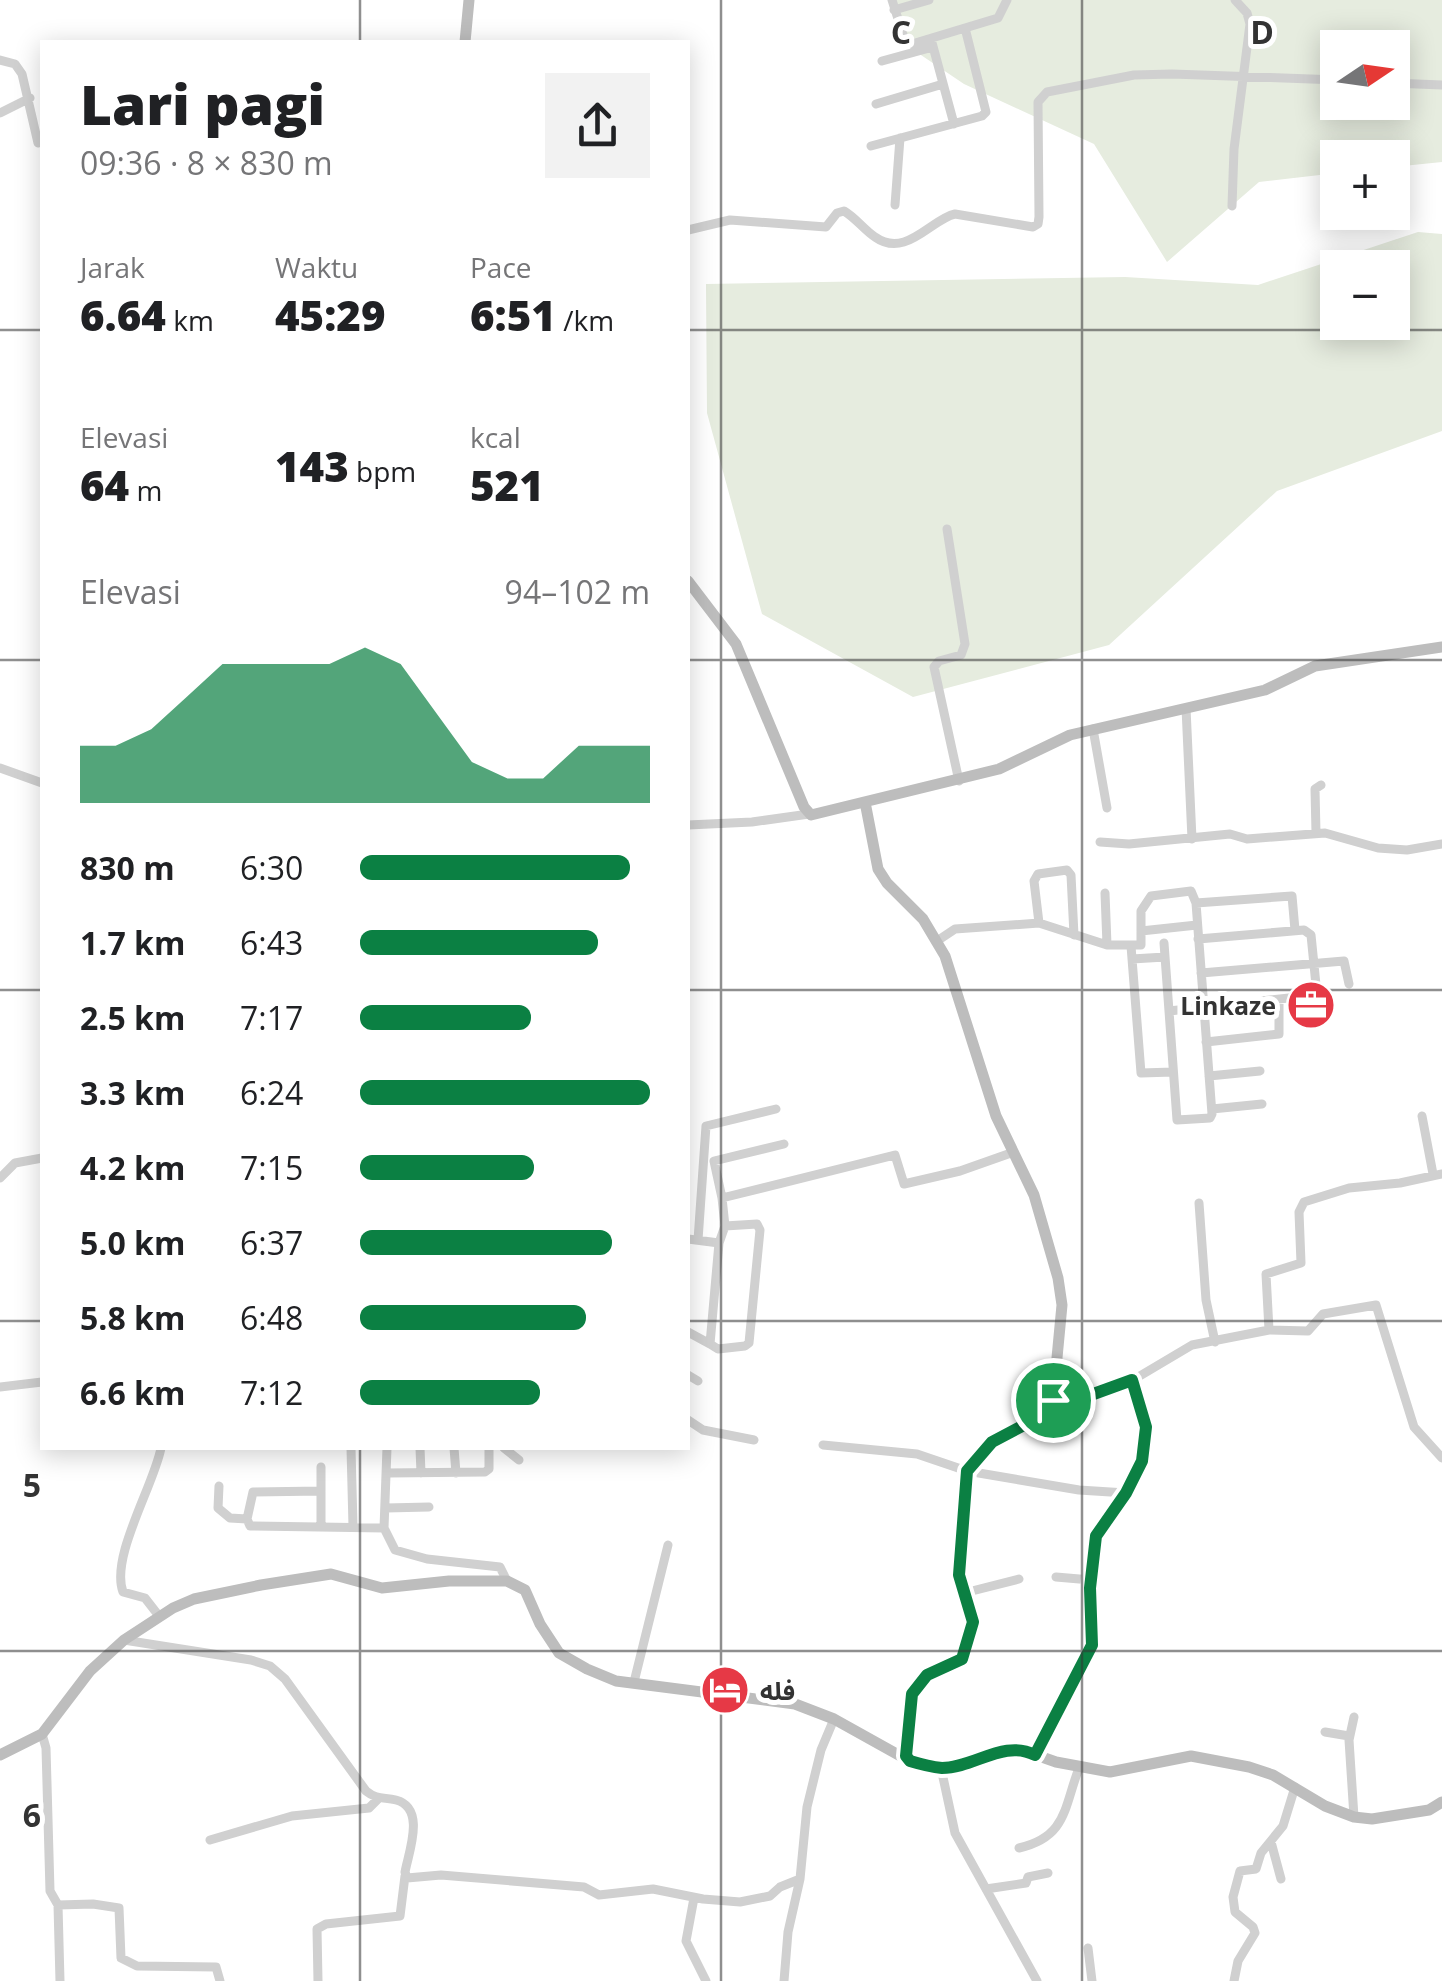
<!DOCTYPE html>
<html lang="id">
<head>
<meta charset="utf-8">
<style>
	:root { --surface:#fff; --page:#f2f2f2; --text:#202124; --muted:#757577; --accent:#0b8043 }
	body { margin:0; font-family:"Open Sans","Noto Sans Arabic",sans-serif; background:var(--page); color:var(--text); height:100vh; display:flex; flex-direction:column; font-size:38px; white-space:nowrap }
	* { box-sizing:border-box; margin:0 }
	p { font-size:32px; color:var(--muted) }
	.icon { flex:none; width:55px; height:55px; fill:none; stroke:currentColor; stroke-width:2; stroke-linecap:round; stroke-linejoin:round }
	.map { position:relative; flex:1; overflow:hidden }
	.sheet { position:absolute; left:40px; top:40px; width:650px; height:1410px; display:flex; flex-direction:column; background:var(--surface); border-radius:0px; box-shadow:0 5px 25px #0003 }
	.sheet>* { flex:none }
	.needle { width:65px; rotate:77deg }
	.fabs { position:absolute; left:1320px; top:30px; display:grid; gap:20px }
	.fabs a { display:grid; place-items:center; width:90px; height:90px; border-radius:0px; background:var(--surface); box-shadow:0 5px 25px #0003; font-size:50px }
	.pin { position:absolute; display:grid; place-items:center; width:85px; height:85px; color:#fff; margin:-42px; border:5px solid #fff; border-radius:50%; box-shadow:0 2px 10px #0007 }
	.round { display:grid; place-items:center; flex:none; width:105px; height:105px; border-radius:0px; background:var(--page) }
	.head { display:flex; align-items:center; justify-content:space-between; height:170px; padding:0 40px }
	h1 { font-size:55px; font-weight:800; line-height:75px }
	.figures { display:grid; grid-template-columns:repeat(3,1fr); gap:15px; height:170px; padding:10px 40px }
	.figures div { display:grid; align-content:center }
	.figures b { font-size:42px; font-weight:800 }
	.figures small { font-size:28px; font-weight:400 }
	.figures p { font-size:28px }
	.chart { height:280px; padding:20px 40px }
	.chart p { display:flex; justify-content:space-between }
	.chart svg { width:100%; height:180px; margin-top:10px; fill:var(--accent); opacity:.7 }
	ul { padding:0 40px; list-style:none; font-size:32px }
	li { display:grid; grid-template-columns:160px 120px 1fr; align-items:center; height:75px }
	li i { height:25px; border-radius:12px; background:var(--accent) }
	.map>svg:first-child { display:block }
	.green { fill:#e6ecdf; fill-rule:evenodd }
	.lines { fill:none; stroke-linecap:round; stroke-linejoin:round }
	.street { stroke:#d0d0d0; stroke-width:9 }
	.secondary { stroke:#bdbdbd; stroke-width:11 }
	.route-casing { stroke:#fff; stroke-width:20 }
	.route { stroke:#0b8043; stroke-width:12 }
	.grid { fill:none; stroke:#333; stroke-width:2.5; stroke-opacity:0.55 }
	.labels { text-anchor:middle; dominant-baseline:central; stroke-width:10; stroke-linejoin:round; paint-order:stroke }
	.poi-label { font-size:25px; font-weight:bold; fill:#333; stroke:#fff; text-anchor:end }
	.grid-label { font-size:32px; text-anchor:middle; font-weight:bold; fill:#333; stroke:#fff; stroke-width:10; stroke-linejoin:round; paint-order:stroke }
</style>
</head>
<body>
<div class="map">
<svg width="1442" height="1981" viewBox="0 0 1442 1981">
	<rect width="100%" height="100%" fill="#fff"/>
	<path class="green" d="M892 0H1442V162L1393 167 1392 158H1338L1337 173 1259 182 1167 262 1094 144 964 84 912 49ZM1338 48H1392V102H1338Z
		M1418 232 1442 234V431L1277 491 1109 645 913 697 762 614 707 413 706 284 1125 277 1258 285ZM1338 268H1392V322H1338Z"/>
	<g class="lines">
		<path class="street" d="M892 0 905 41 912 44 998 18 1007 0
			M894 10 929 0
			M931 39 954 124
			M0 60 15 64 22 74 38 143
			M882 61 933 47
			M1392 83 1442 85
			M876 104 943 84
			M0 113 30 98
			M871 146 982 116 986 112 965 28
			M895 205 900 138
			M1232 206 1234 149 1250 24 1247 13 1235 0
			M688 230 730 220 826 227 837 213 844 211C856 218 864 230 875 237 906 259 931 219 955 214L1033 227 1038 224 1039 217 1038 102 1047 92 1134 75 1172 74 1338 80
			M947 529 965 644 961 655 939 661 934 667 959 781
			M1186 708 1192 839
			M1093 729 1107 808
			M0 768 42 783
			M688 825 752 822 809 814
			M1316 833 1315 789 1321 785
			M1100 842 1129 844 1230 834 1247 839 1325 833 1378 848 1407 850 1442 844
			M1105 893 1107 945
			M1039 923 1034 881 1038 874 1067 870 1071 875 1074 935
			M1141 931 1197 925
			M937 941 955 929 1039 923 1107 945H1141V911L1151 896 1191 891 1196 903 1292 896 1295 930
			M1164 943 1177 1120 1210 1118 1212 1114 1196 903
			M1131 946 1141 1073 1173 1072
			M1132 959 1165 957
			M1201 973 1344 961 1349 984
			M1169 1011 1317 995 1311 935 1304 930 1198 939
			M1206 1042 1279 1034V1001
			M1209 1076 1260 1071
			M1212 1109 1262 1104
			M1422 1116 1433 1174
			M0 1178 15 1163 42 1158
			M722 1198 714 1161 784 1144
			M1199 1203 1206 1300 1215 1342
			M725 1226 722 1198 895 1155 904 1184 960 1171 1011 1153
			M688 1239 719 1243 725 1226 757 1224 760 1230 749 1343 745 1346 718 1349 710 1344
			M698 1240 706 1126 776 1109
			M1269 1330 1308 1331 1323 1314 1376 1305 1414 1427 1442 1458
			M688 1332 710 1344 719 1243
			M688 1375 698 1381
			M0 1387 42 1382
			M1053 1400 1103 1393 1133 1380 1192 1345 1269 1330 1266 1274 1301 1263 1299 1212 1304 1202 1349 1188 1400 1183 1442 1174
			M688 1420 703 1430 754 1440
			M823 1445 917 1454 967 1471 1079 1490 1126 1493
			M351 1448 353 1526
			M420 1448 421 1473
			M454 1448 456 1473
			M504 1448 519 1460
			M321 1467V1527
			M388 1473 485 1472 489 1469V1448
			M219 1486 218 1508 230 1518 247 1519 250 1526 384 1528 387 1448
			M386 1508 429 1507
			M247 1519 253 1492 321 1491
			M384 1528 395 1550 427 1559 500 1567 507 1581
			M1056 1577 1091 1580
			M964 1593 1019 1579
			M159 1616 145 1598 123 1592C110 1557 154 1485 161 1448
			M124 1640 251 1660 270 1666 285 1679 366 1791C377 1800 384 1797 396 1800 426 1808 409 1851 405 1872L407 1878 441 1875 584 1887 599 1895 653 1889 703 1899 740 1902 770 1896 780 1887 800 1879
			M634 1682 668 1545
			M1354 1717 1349 1740 1354 1817
			M1325 1732 1349 1736
			M42 1734 46 1748 50 1891 58 1905 60 1981
			M1035 1755 1092 1645 1090 1588 1096 1535 1126 1493 1142 1461 1145 1427 1133 1380
			M941 1768 955 1833 1037 1981
			M210 1840 292 1816 369 1808 378 1799
			M1271 1842 1281 1879
			M1019 1848C1067 1837 1064 1807 1079 1768
			M986 1889 1026 1883 1028 1877 1048 1873
			M694 1898 686 1941 706 1981
			M58 1905 93 1904 119 1908 121 1958 137 1966 216 1967 220 1981
			M1088 1948 1092 1981
			M318 1981 317 1929 326 1924 400 1916 405 1876
			M784 1981 788 1932 800 1879 807 1807 821 1750 834 1719
			M1234 1981 1238 1961 1255 1933 1253 1927 1235 1912 1233 1897 1240 1871 1256 1869 1261 1853 1283 1826 1295 1787"/>
		<path class="secondary" d="M465 42 469 0
			M688 581 736 644 804 807 811 815 999 769 1070 735 1265 690 1315 666 1442 647
			M865 802 878 869 887 883 923 919 945 956 996 1116 1034 1195 1058 1278 1062 1305 1053 1400 1050 1409C1029 1428 999 1432 979 1455 960 1475 954 1554 960 1582 967 1613 979 1612 967 1648 960 1672 922 1666 911 1696 904 1714 906 1738 907 1757
			M0 1755 42 1734 90 1671 124 1640 173 1608 194 1599 261 1585 331 1574 382 1588 449 1581H507L525 1590 540 1624 559 1653 587 1669 616 1681 795 1704 834 1719 913 1763 952 1767 1019 1749 1056 1762 1110 1772 1191 1756 1249 1767 1273 1775 1325 1806 1354 1817 1372 1819 1429 1810 1442 1802"/>
	</g>
	<g class="lines">
		<g class="route-casing">
			<path id="route" d="M1132 1380 1146 1427 1142 1461 1126 1493 1096 1536 1090 1588 1092 1645 1035 1755C1004 1739 974 1768 942 1768 932 1767 920 1764 910 1761L906 1756 912 1694 927 1675 962 1659 973 1622 959 1575 967 1471 992 1442 1045 1414 1053 1400 1088 1396Z"/>
		</g>
		<use href="#route" class="route"/>
	</g>
	<path class="grid" d="M360 0V42M721 0V1981M1082 0V1981M0 330H42M688 330H1442M0 660H42M688 660H1442M0 990H42M688 990H1442M0 1321H42M688 1321H1442M360 1448V1981M0 1651H1442"/>
	<defs>
		<g id="office-disc" transform="scale(2.5)"><circle r="9.5" fill="#e63946" stroke="#fff"/><path d="M-6-3h4V-5.5h4V-3h4V5H-6ZM-1-4.5V-3h2v-1.5ZM-6 0V1H6V0Z" fill="#fff"/></g>
		<g id="hotel-disc" transform="scale(2.5)"><circle r="9.5" fill="#e63946" stroke="#fff"/><path d="M-6-4.5h1.5V1H6V5H4.5V3h-9V5H-6ZM-4 0a1.8 1.8 0 1 1 3.6 0ZM.5 0V-2.5h3Q6-2.5 6 0Z" fill="#fff"/></g>
	</defs>
	<g fill-rule="evenodd">
		<use href="#office-disc" x="1311" y="1005"/>
		<use href="#hotel-disc" x="725" y="1690"/>
	</g>
	<g class="labels">
		<g class="poi-label">
			<text x="1276" y="1005">Linkaze</text>
			<text x="760" y="1690" text-anchor="start">فله</text>
		</g>
	</g>
	<g class="grid-label">
		<text x="901" y="44">C</text>
		<text x="1262" y="44">D</text>
		<text x="32" y="1497">5</text>
		<text x="32" y="1827">6</text>
	</g>
</svg>
<div class="fabs">
<a><svg class="needle" viewBox="-14 -14 28 28"><path d="M0-13l5 13h-10z" fill="#e53935"/><path d="M0 13l5-13h-10z" fill="#757577"/></svg></a>
<a>+</a>
<a>−</a>
</div>
<div class="pin" style="left:1053px;top:1400px;background:#1e9e55"><svg class="icon" aria-label="arrive" viewBox="0 0 24 24"><path d="M6 21V4h12l-3 4 3 4H6"/></svg></div>
<section class="sheet">
<div class="head"><div><h1>Lari pagi</h1><p>09:36 · 8 × 830 m</p></div><a class="round"><svg class="icon" aria-label="share" viewBox="0 0 24 24"><path d="M12 15V3M7 8l5-5 5 5M5 13v7h14v-7"/></svg></a></div>
<div class="figures">
<div><p>Jarak</p><b>6.64<small> km</small></b></div>
<div><p>Waktu</p><b>45:29</b></div>
<div><p>Pace</p><b>6:51<small> /km</small></b></div>
</div>
<div class="figures">
<div><p>Elevasi</p><b>64<small> m</small></b></div>
<div><b>143<small> bpm</small></b></div>
<div><p>kcal</p><b>521</b></div>
</div>
<div class="chart"><p><span>Elevasi</span>94–102 m</p>
<svg viewBox="0 0 160 44" preserveAspectRatio="none"><path d="M0 44V30L10 30L20 26L30 18L40 10L50 10L60 10L70 10L80 6L90 10L100 22L110 34L120 38L130 38L140 30L150 30L160 30V44z"/></svg>
</div>
<ul>
<li><b>830 m</b>6:30<i style="width:93%"></i></li>
<li><b>1.7 km</b>6:43<i style="width:82%"></i></li>
<li><b>2.5 km</b>7:17<i style="width:59%"></i></li>
<li><b>3.3 km</b>6:24<i style="width:100%"></i></li>
<li><b>4.2 km</b>7:15<i style="width:60%"></i></li>
<li><b>5.0 km</b>6:37<i style="width:87%"></i></li>
<li><b>5.8 km</b>6:48<i style="width:78%"></i></li>
<li><b>6.6 km</b>7:12<i style="width:62%"></i></li>
</ul>
</section>
</div>
</body>
</html>
